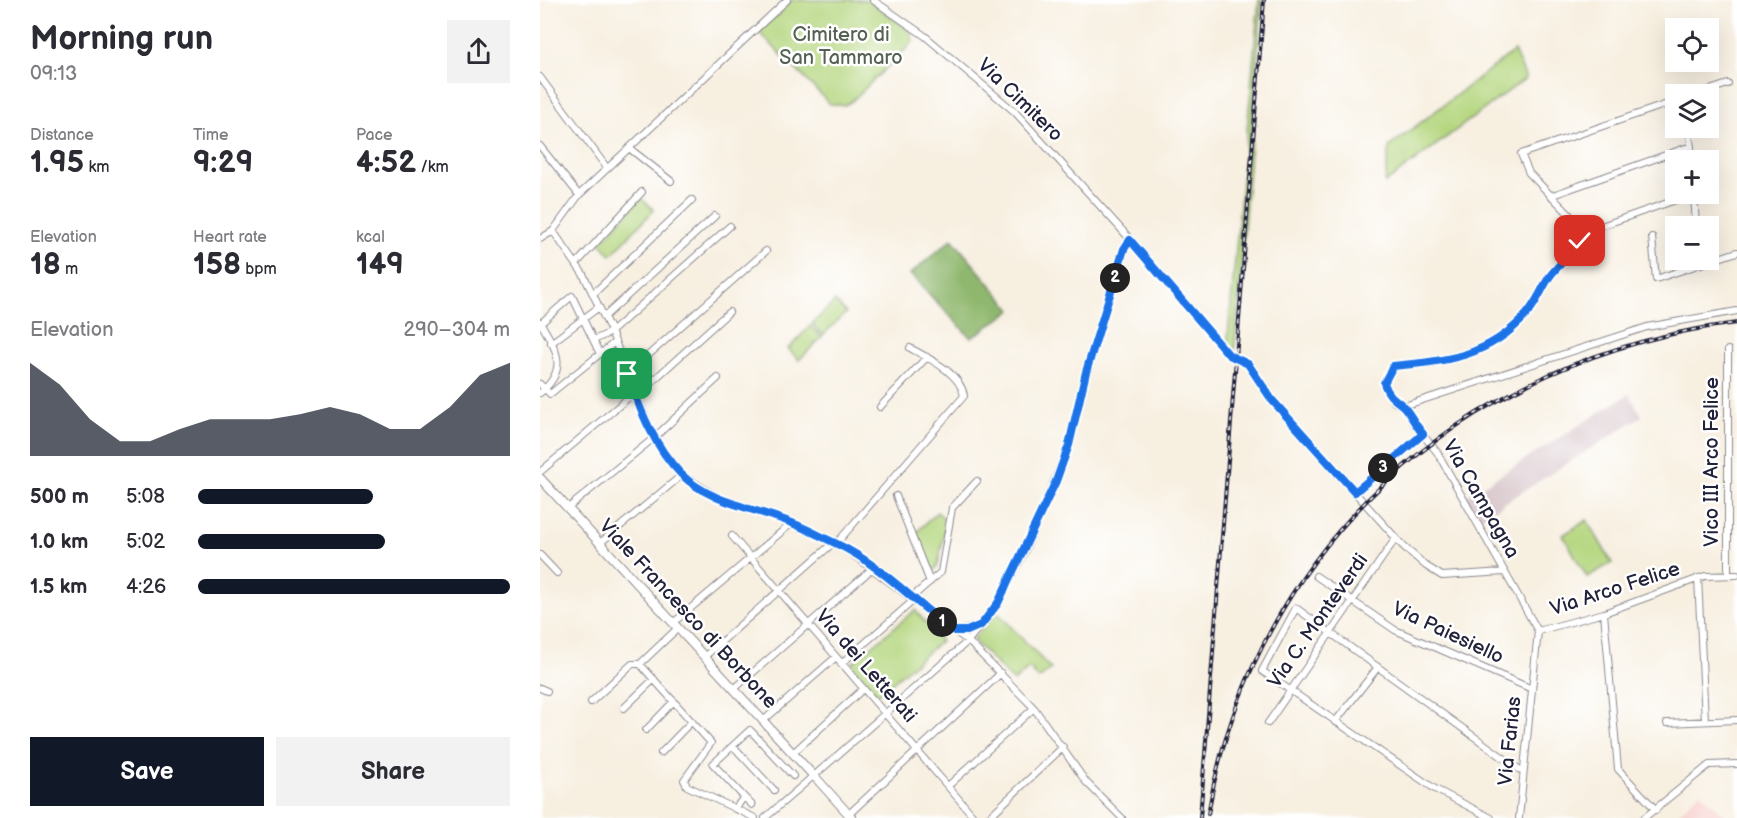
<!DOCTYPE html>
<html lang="en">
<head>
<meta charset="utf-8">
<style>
	:root { --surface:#fff; --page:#f2f2f3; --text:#2b2b33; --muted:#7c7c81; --accent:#111827 }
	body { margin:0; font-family:"Balsamiq Sans",sans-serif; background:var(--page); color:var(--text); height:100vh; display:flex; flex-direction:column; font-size:22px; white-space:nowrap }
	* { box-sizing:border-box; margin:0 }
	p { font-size:20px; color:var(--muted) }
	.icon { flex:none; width:33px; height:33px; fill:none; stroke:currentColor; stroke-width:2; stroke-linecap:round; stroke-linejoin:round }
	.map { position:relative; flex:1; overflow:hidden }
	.sheet { display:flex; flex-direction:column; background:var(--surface); width:540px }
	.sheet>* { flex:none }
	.fabs { position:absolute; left:1125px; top:18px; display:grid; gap:12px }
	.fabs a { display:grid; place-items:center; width:54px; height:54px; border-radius:0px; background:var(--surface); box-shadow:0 6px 24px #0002; font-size:30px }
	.pin { position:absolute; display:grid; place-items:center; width:51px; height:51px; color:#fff; margin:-26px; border-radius:12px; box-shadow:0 3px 9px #0006 }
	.km { position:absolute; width:30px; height:30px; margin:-15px; border-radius:50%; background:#222; color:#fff; font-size:16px; line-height:30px; text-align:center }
	.round { display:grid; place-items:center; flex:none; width:63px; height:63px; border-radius:0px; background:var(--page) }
	.head { display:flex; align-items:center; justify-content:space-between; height:102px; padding:0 30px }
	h1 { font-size:33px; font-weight:800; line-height:45px }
	.stats { display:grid; grid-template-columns:repeat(3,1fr); gap:9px; height:102px; padding:6px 30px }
	.stats div { display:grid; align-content:center }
	.stats b { font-size:30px; font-weight:800 }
	.stats small { font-size:16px; font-weight:400 }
	.stats p { font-size:16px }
	.chart { height:168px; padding:12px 30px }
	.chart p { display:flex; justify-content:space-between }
	.chart svg { width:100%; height:108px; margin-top:6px; fill:var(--accent); opacity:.7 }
	.cta { display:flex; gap:12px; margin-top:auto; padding:12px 30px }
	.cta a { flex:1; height:69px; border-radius:0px; background:var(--accent); color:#fff; font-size:24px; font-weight:800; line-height:69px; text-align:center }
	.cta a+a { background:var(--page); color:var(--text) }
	ul { padding:0 30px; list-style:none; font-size:20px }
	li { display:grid; grid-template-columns:96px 72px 1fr; align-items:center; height:45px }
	li i { height:15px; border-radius:8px; background:var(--accent) }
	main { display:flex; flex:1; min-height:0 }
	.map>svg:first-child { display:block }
	.built { fill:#f7d0cd }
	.industrial { fill:#d2bec3 }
	.green { fill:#b4d67e; stroke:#6b7c5c; stroke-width:1.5 }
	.forest { fill:#8fb76d; stroke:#586c54; stroke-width:1.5 }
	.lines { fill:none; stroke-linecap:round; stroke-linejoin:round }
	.street-casing { stroke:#8c888e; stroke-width:8 }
	.secondary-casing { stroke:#8c888e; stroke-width:10 }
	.street { stroke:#fff; stroke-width:6 }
	.secondary { stroke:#fff; stroke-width:8 }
	.rail-casing { stroke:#22223b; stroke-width:4 }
	.rail { stroke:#fff; stroke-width:1.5; stroke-dasharray:4.5; stroke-linecap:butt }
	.route-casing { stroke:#fff; stroke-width:12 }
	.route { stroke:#1a73e8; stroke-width:8 }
	.labels { text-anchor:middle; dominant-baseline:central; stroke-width:5; stroke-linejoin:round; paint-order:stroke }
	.park-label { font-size:20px; fill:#556152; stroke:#fff }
	.street-label { font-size:20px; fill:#22223b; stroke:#fff }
</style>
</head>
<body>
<main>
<section class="sheet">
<div class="head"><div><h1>Morning run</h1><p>09:13</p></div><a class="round"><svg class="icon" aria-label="share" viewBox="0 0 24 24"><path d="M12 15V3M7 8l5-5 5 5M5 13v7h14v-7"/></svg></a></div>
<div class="stats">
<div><p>Distance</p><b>1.95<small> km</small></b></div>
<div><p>Time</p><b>9:29</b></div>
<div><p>Pace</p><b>4:52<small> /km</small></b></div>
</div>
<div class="stats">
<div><p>Elevation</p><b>18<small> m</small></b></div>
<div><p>Heart rate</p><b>158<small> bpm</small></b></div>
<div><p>kcal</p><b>149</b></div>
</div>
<div class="chart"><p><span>Elevation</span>290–304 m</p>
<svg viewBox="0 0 160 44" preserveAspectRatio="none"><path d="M0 44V6L10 15L20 29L30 38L40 38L50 33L60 29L70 29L80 29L90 27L100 24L110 27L120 33L130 33L140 24L150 11L160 6V44z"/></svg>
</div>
<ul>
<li><b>500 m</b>5:08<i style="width:56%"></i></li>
<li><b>1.0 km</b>5:02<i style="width:60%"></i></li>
<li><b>1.5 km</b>4:26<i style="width:100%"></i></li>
</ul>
<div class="cta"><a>Save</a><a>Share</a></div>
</section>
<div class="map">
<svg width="1197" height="818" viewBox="0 0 1197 818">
	<rect width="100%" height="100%" fill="#fff"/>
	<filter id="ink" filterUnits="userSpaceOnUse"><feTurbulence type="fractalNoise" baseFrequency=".0167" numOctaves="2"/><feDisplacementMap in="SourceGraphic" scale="12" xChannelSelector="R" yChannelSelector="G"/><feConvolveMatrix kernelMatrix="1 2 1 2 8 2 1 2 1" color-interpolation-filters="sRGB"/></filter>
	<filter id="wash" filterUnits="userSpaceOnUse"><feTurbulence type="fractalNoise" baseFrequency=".008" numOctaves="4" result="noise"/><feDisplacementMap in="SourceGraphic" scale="24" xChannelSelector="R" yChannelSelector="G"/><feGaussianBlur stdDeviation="1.35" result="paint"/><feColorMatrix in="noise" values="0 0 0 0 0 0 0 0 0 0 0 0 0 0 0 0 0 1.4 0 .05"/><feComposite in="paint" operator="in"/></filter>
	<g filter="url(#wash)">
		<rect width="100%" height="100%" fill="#f7efe0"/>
		<path class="built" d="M1160 792 1187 818H1134Z"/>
		<path class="industrial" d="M1089 394 1102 416 938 520 925 497Z"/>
		<path class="green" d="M252 0H328L371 32 373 42 312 101 305 105 290 104 219 32Z
			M719 0H722L694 355 687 346Z
			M974 51 986 78 845 183 849 147Z
			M101 198 114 210 71 255 60 243Z
			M295 301 306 313 283 335 272 324Z
			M270 326 282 337 259 360 248 349Z
			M397 512 407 521 398 565 393 572 389 569 376 533Z
			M1047 520 1072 563 1047 577 1023 535Z
			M375 610 401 641 337 695 311 664Z
			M456 611 511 669 499 679 489 668 474 682 433 640Z"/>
		<path class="forest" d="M412 239 472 310 431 338 370 274Z"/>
	</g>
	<g filter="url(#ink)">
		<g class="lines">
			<g class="street-casing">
				<path id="street" d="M333 0 385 36 475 112 600 250 689 355 708 364 732 400 863 546 886 566 902 576 964 572
					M0 77 67 168
					M1157 94 1188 84
					M1149 128 1152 160
					M0 146 39 195
					M89 148 131 181
					M1154 194 1156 226
					M1010 196 1151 146
					M13 231 43 274 70 329 110 428 124 455 142 475 179 498 252 523 307 550 428 641 494 708 546 782 582 818
					M1041 233 1029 214 989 173 981 154 1136 101
					M1041 233 1153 194
					M1112 237 1116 279 1197 252
					M0 239 13 231 39 195 247 0
					M37 263 102 192
					M53 294 152 200
					M64 317 175 216
					M0 322C17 350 29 369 0 393
					M1 323 32 296 60 354
					M54 340 71 332 190 226
					M11 343 59 307
					M87 374 226 251
					M0 384 10 394 75 342
					M96 396 189 312
					M864 406 854 402 844 383 853 366C907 361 947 358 986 315 997 302 1003 286 1013 272 1022 261 1042 248 1041 233
					M340 407 387 357
					M0 472 94 393
					M815 492 883 434
					M356 496 390 582
					M28 508 115 437 178 378
					M192 536 435 818
					M60 543 142 475
					M296 544 424 396C421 373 388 358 370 348
					M0 555 17 573
					M1188 574V350
					M776 576 855 630 992 689
					M1158 578 1165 721
					M371 598 401 572 412 508 437 481
					M1064 613 1078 769 1116 810
					M133 623 252 523
					M138 628 100 664 171 743 144 780 147 786 215 818
					M416 631 438 627
					M998 631 897 452 874 424 864 406 1107 327 1197 311
					M998 631 1064 613 1165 576 1197 575
					M164 657 293 543
					M301 664 374 600
					M0 688 7 691
					M194 689 333 568
					M51 702 92 664H100
					M84 708 114 679
					M223 721 296 657
					M795 722 838 667
					M728 723 856 538
					M1127 723 1197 720
					M106 730 134 701
					M193 746 234 790
					M121 753 152 721
					M253 753 323 689
					M276 774 428 641 458 603 485 551 529 445 546 372 584 249 590 240
					M408 786 494 708
					M204 797 212 805
					M195 809 204 797 173 764 210 730 253 776
					M309 814 461 673
					M225 818 271 778
					M448 818 523 747
					M951 818 895 789 722 671 756 608 983 772
					M979 818 998 631
					M1104 818 1169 765 1197 764"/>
			</g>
			<g class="secondary-casing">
				<path id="secondary" d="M0 478 271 773
					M276 778 312 818"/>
			</g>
			<use href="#street" class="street"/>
			<use href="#secondary" class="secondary"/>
			<g class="rail-casing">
				<path id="rail" d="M668 814C714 543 928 356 1197 323
					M660 818 724 0"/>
			</g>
			<use href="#rail" class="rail"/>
		</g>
	</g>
	<g class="lines" filter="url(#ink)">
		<g class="route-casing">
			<path id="route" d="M87 374C100 409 114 447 141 474 170 503 215 508 252 523 267 529 282 537 297 544 340 564 376 604 414 631H427L441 625 458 603 516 481 529 445 546 372 584 249 590 240 689 355 708 364 732 400 815 492 883 434C876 426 868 410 862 405 853 398 848 395 844 383L853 366C907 361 948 357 986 315 996 304 1002 288 1010 276 1019 264 1032 254 1040 241"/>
		</g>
		<use href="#route" class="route"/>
	</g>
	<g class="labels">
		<g class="park-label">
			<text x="301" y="35">Cimitero di<tspan x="301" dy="23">San Tammaro</tspan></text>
		</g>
		<g class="street-label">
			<text transform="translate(480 100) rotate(44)">Via Cimitero</text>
			<text transform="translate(1172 462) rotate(-90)">Vico III Arco Felice</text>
			<text transform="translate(941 499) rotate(60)">Via Campagna</text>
			<text transform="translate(1075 589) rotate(-18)">Via Arco Felice</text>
			<text transform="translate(148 614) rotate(47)">Viale Francesco di Borbone</text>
			<text transform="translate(778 621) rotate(-55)">Via C. Monteverdi</text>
			<text transform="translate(908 633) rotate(25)">Via Paiesiello</text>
			<text transform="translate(326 666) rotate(49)">Via dei Letterati</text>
			<text transform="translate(970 741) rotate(-84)">Via Farias</text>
		</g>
	</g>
</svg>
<div class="fabs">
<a><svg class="icon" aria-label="locate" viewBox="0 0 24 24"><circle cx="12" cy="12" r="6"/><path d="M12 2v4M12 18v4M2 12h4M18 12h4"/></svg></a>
<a><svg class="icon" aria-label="layers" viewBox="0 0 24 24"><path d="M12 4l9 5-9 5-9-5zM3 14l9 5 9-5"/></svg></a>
<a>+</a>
<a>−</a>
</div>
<div class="pin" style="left:87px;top:374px;background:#1e9e55"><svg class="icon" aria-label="arrive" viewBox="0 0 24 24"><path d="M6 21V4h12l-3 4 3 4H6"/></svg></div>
<div class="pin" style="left:1040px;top:241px;background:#d93025"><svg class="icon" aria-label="check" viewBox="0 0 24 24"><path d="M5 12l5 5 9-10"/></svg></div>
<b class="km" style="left:402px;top:622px">1</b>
<b class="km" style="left:575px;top:278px">2</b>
<b class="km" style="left:843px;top:468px">3</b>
</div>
</main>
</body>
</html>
